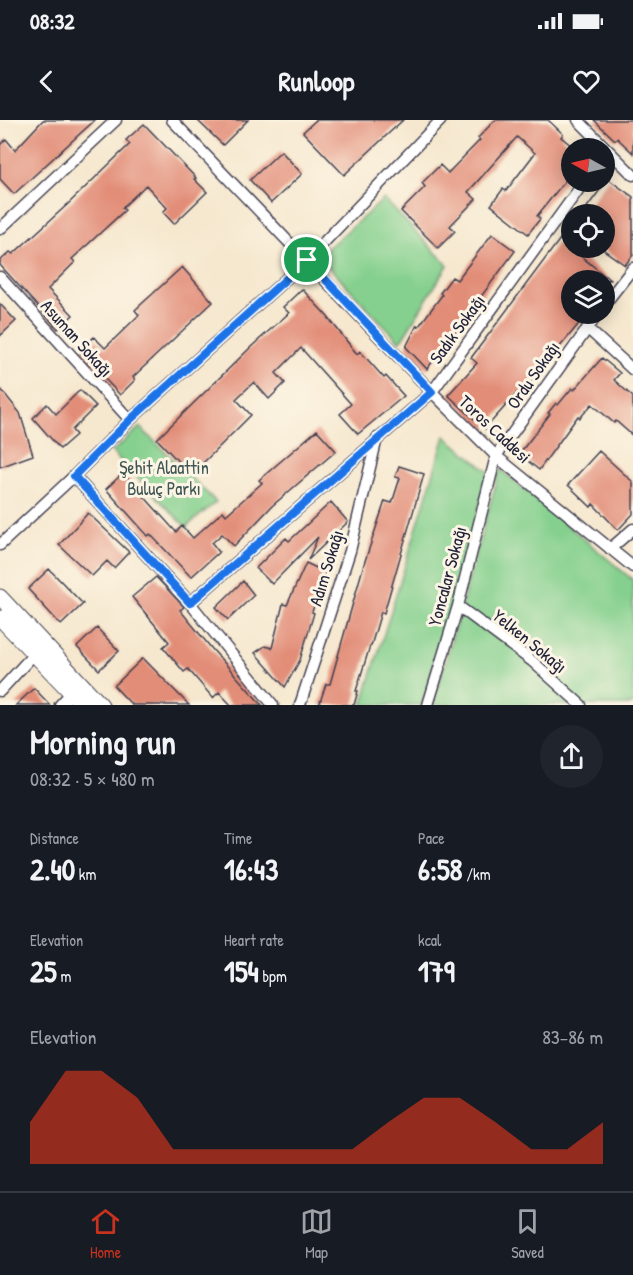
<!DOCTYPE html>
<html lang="en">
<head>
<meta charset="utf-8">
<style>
	:root { --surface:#171b24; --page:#20242c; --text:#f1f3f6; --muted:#9ea1a6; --line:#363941; --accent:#c8321e }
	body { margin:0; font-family:"Patrick Hand",sans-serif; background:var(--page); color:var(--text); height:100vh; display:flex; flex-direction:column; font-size:22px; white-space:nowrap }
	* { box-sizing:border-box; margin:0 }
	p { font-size:20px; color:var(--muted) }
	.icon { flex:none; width:33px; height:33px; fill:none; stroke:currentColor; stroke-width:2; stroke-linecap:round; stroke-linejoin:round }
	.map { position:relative; height:585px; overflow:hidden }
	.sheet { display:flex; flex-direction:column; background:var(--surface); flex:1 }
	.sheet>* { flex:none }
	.needle { width:39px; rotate:278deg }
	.fabs { position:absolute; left:561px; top:18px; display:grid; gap:12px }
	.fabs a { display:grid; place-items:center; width:54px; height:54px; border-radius:50%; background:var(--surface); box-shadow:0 3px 15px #0003; font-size:30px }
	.pin { position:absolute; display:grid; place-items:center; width:51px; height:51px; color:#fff; margin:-26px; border:3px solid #fff; border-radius:50%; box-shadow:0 2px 6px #0007 }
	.round { display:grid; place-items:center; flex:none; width:63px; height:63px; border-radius:32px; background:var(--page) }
	.headline { display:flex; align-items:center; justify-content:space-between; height:102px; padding:0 30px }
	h1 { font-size:33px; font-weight:800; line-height:45px }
	.figures { display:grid; grid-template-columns:repeat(3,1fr); gap:9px; height:102px; padding:6px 30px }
	.figures div { display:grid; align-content:center }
	.figures b { font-size:30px; font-weight:800 }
	.figures small { font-size:16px; font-weight:400 }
	.figures p { font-size:16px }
	.chart { height:168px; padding:12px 30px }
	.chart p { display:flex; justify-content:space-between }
	.chart svg { width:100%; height:108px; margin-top:6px; fill:var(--accent); opacity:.7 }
	.status { display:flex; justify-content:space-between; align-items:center; height:42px; padding:0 30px; background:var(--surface); direction:ltr }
	.status svg { height:16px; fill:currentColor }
	header { display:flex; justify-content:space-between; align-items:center; height:78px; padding:0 30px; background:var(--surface); font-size:27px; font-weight:800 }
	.dock { display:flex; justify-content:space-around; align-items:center; height:84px; border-top:2px solid var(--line); background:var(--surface); font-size:16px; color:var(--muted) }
	.dock a { display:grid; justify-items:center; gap:3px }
	.dock .on { color:var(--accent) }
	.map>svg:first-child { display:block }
	.green { fill:#85d08e; stroke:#547964; stroke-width:1.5 }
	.building { fill:#e28d78 }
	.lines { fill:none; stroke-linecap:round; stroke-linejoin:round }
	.minor-casing { stroke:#424051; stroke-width:13 }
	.secondary-casing { stroke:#424051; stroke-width:17 }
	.minor { stroke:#fff; stroke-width:10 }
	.secondary { stroke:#fff; stroke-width:15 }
	.route-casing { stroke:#fff; stroke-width:12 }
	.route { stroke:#1a73e8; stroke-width:8 }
	.labels { text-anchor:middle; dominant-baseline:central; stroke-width:6; stroke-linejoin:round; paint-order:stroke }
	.street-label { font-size:18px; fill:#22223b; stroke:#fcf5e5 }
	.park-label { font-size:18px; fill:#405654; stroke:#fcf5e5 }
</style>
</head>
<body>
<div class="status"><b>08:32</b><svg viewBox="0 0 49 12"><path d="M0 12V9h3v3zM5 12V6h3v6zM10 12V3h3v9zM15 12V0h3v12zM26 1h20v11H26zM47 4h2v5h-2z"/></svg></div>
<header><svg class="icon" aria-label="back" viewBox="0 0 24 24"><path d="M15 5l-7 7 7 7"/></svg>Runloop<svg class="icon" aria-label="heart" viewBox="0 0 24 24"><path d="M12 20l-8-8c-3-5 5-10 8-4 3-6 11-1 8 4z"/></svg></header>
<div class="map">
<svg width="633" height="585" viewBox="0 0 633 585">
	<rect width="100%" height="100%" fill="#fcf5e5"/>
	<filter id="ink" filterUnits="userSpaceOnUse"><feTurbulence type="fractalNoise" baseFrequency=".0167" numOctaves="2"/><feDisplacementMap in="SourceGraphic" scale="12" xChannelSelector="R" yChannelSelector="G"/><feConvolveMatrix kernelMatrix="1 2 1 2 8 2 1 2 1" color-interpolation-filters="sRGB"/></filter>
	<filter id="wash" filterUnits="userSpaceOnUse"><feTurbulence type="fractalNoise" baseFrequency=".008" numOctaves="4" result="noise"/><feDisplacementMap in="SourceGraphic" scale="24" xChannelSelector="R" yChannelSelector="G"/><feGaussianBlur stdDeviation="1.35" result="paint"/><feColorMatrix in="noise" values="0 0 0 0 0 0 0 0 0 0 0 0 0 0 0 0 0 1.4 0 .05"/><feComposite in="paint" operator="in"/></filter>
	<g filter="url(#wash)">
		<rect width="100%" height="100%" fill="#f6e8cf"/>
		<path class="green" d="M384 79 448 145 400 222 327 145 323 132Z
			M140 307 216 382 186 407 112 332Z
			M445 316 489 352 422 585H362Z
			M500 349 633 460V585H433Z"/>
		<g id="blocks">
			<path class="building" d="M43 0H95L14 74 0 59V25L6 19 15 30Z
				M197 0H248L223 25Z
				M316 0H403L344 55 303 12Z
				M495 0H548L563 14 561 17 572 26V52L537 96 540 99 528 114 491 85 503 69 506 71 535 33 517 17 468 72 476 79 450 106 455 111 438 128 401 91 425 67 422 63 440 45 448 53 480 20 478 18Z
				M594 0H633V33L617 18 615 20Z
				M144 4 196 58 194 59 207 72 174 104 163 92 167 88 146 65 122 88 125 90 72 139 75 142 48 169 73 195 58 209 0 145V141L10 132 13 134 68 84 130 24 126 20Z
				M281 31 302 54 271 83 250 60Z
				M608 59 633 77V135L625 145 604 130V94H582Z
				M492 114 515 131 427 249 406 227 417 205 419 206 442 175 440 173 452 157 457 160Z
				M560 119 610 160H572V194H587L520 275 517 273 485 309 448 275 477 243 471 238Z
				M182 147 213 182 133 257 135 260 120 275 79 231 94 217 105 228 139 195 135 190Z
				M302 169 327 196 357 234 360 231 384 258 386 256 404 276 358 314 340 294 351 284 301 228 276 253 285 263 269 279 254 262 236 279 251 295 191 355 157 319 252 226 289 193 283 187Z
				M0 184 16 201 0 216Z
				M602 238 620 253 614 260 633 277V316L616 301 614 303 592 284 580 298 578 296 539 350 519 334 550 294 548 293 556 283 558 285 572 268 574 270Z
				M0 268 20 293 33 335 0 347Z
				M80 270 96 286 72 310 76 315 60 329 33 298 47 284 56 294Z
				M317 310 336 331 272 386 234 426 222 414 212 423 219 432 191 457 150 414 148 416 106 369 123 353 176 412 182 406 193 418 223 391 226 395 262 363 259 360Z
				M599 331 633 362V394L618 410 593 384 591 387 568 365Z
				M399 346 424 354 384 493 381 492 371 526H370L356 571H358L354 585H319L326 564H330L364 444 385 381 392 383 400 358 395 357Z
				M331 382 348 402 308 440 318 417 272 464 256 448 286 418 289 421Z
				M88 393 129 432 114 448 107 441 92 456 59 425Z
				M306 443 325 452 312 492 314 493 300 540 285 567 255 533 265 526 272 528 283 484 287 485Z
				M49 449 83 484 61 505 28 469Z
				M156 457 184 487 180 490 212 529 262 585H231L219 572 213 578 188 549 184 552 163 527 169 522 132 477Z
				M243 461 254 475 228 500 216 487Z
				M97 508 119 531 99 550 77 527Z
				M143 538 189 585H132L114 566Z
				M34 568 50 585H16Z"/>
		</g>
	</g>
	<g filter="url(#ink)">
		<use href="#blocks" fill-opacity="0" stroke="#424051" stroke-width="1.5"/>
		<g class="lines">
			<g class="minor-casing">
				<path id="minor" d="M172 0 432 272 496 336 633 447
					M578 0 633 55
					M0 109 116 0
					M0 157 130 300
					M604 185 633 148
					M587 208 633 250
					M74 356 190 483 273 585
					M0 425 74 356 130 300 307 140 441 0
					M610 429 633 409
					M190 483 432 272 584 62
					M458 486 532 541 581 585
					M0 571 34 534
					M60 585 71 573
					M300 585 350 431 377 318
					M428 585 458 486 496 336 598 194"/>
			</g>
			<g class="secondary-casing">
				<path id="secondary" d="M0 477 101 585
					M0 498 83 585"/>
			</g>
			<use href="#minor" class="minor"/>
			<use href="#secondary" class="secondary"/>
		</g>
	</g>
	<g class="lines" filter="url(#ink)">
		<g class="route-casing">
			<path id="route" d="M307 140 432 272 190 483 74 356 130 300Z"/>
		</g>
		<use href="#route" class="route"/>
	</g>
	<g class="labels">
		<g class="street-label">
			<text transform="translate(457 209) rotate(-54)">Sadık Sokağı</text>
			<text transform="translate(77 218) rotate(48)">Asuman Sokağı</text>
			<text transform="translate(533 255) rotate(-55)">Ordu Sokağı</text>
			<text transform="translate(495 309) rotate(43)">Toros Caddesi</text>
			<text transform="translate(326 448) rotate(-73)">Adım Sokağı</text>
			<text transform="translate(447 456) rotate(-75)">Yoncalar Sokağı</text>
			<text transform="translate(530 521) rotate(39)">Yelken Sokağı</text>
		</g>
		<g class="park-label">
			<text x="164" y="347">Şehit Alaattin<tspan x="164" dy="21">Buluç Parkı</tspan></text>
		</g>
	</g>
</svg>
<div class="fabs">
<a><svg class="needle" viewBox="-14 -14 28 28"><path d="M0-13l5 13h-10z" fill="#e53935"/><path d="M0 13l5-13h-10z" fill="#9ea1a6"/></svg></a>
<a><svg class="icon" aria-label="locate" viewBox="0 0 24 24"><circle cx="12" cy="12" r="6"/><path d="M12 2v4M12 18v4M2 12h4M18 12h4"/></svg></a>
<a><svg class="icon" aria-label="layers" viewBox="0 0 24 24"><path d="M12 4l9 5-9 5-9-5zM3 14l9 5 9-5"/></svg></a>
</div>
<div class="pin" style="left:307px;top:140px;background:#1e9e55"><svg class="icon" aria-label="arrive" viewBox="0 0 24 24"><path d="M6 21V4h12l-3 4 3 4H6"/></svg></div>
</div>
<section class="sheet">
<div class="headline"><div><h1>Morning run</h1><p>08:32 · 5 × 480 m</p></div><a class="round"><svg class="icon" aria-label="share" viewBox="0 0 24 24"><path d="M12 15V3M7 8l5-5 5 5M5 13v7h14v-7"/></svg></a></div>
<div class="figures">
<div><p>Distance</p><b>2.40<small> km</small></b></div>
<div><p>Time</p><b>16:43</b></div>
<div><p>Pace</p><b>6:58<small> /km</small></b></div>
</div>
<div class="figures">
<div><p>Elevation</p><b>25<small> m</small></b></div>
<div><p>Heart rate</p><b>154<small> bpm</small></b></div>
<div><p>kcal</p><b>179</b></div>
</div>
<div class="chart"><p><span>Elevation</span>83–86 m</p>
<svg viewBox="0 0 160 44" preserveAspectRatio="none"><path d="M0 44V27L10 6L20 6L30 17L40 38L50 38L60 38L70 38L80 38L90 38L100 27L110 17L120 17L130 27L140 38L150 38L160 27V44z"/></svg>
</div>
</section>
<nav class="dock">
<a class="on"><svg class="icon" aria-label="home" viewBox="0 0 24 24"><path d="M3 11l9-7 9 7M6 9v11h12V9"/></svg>Home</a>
<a><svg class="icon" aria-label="map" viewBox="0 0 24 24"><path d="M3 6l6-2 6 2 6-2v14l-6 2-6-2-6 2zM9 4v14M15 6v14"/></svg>Map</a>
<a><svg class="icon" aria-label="saved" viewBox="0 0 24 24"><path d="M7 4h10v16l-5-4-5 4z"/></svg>Saved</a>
</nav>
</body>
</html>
